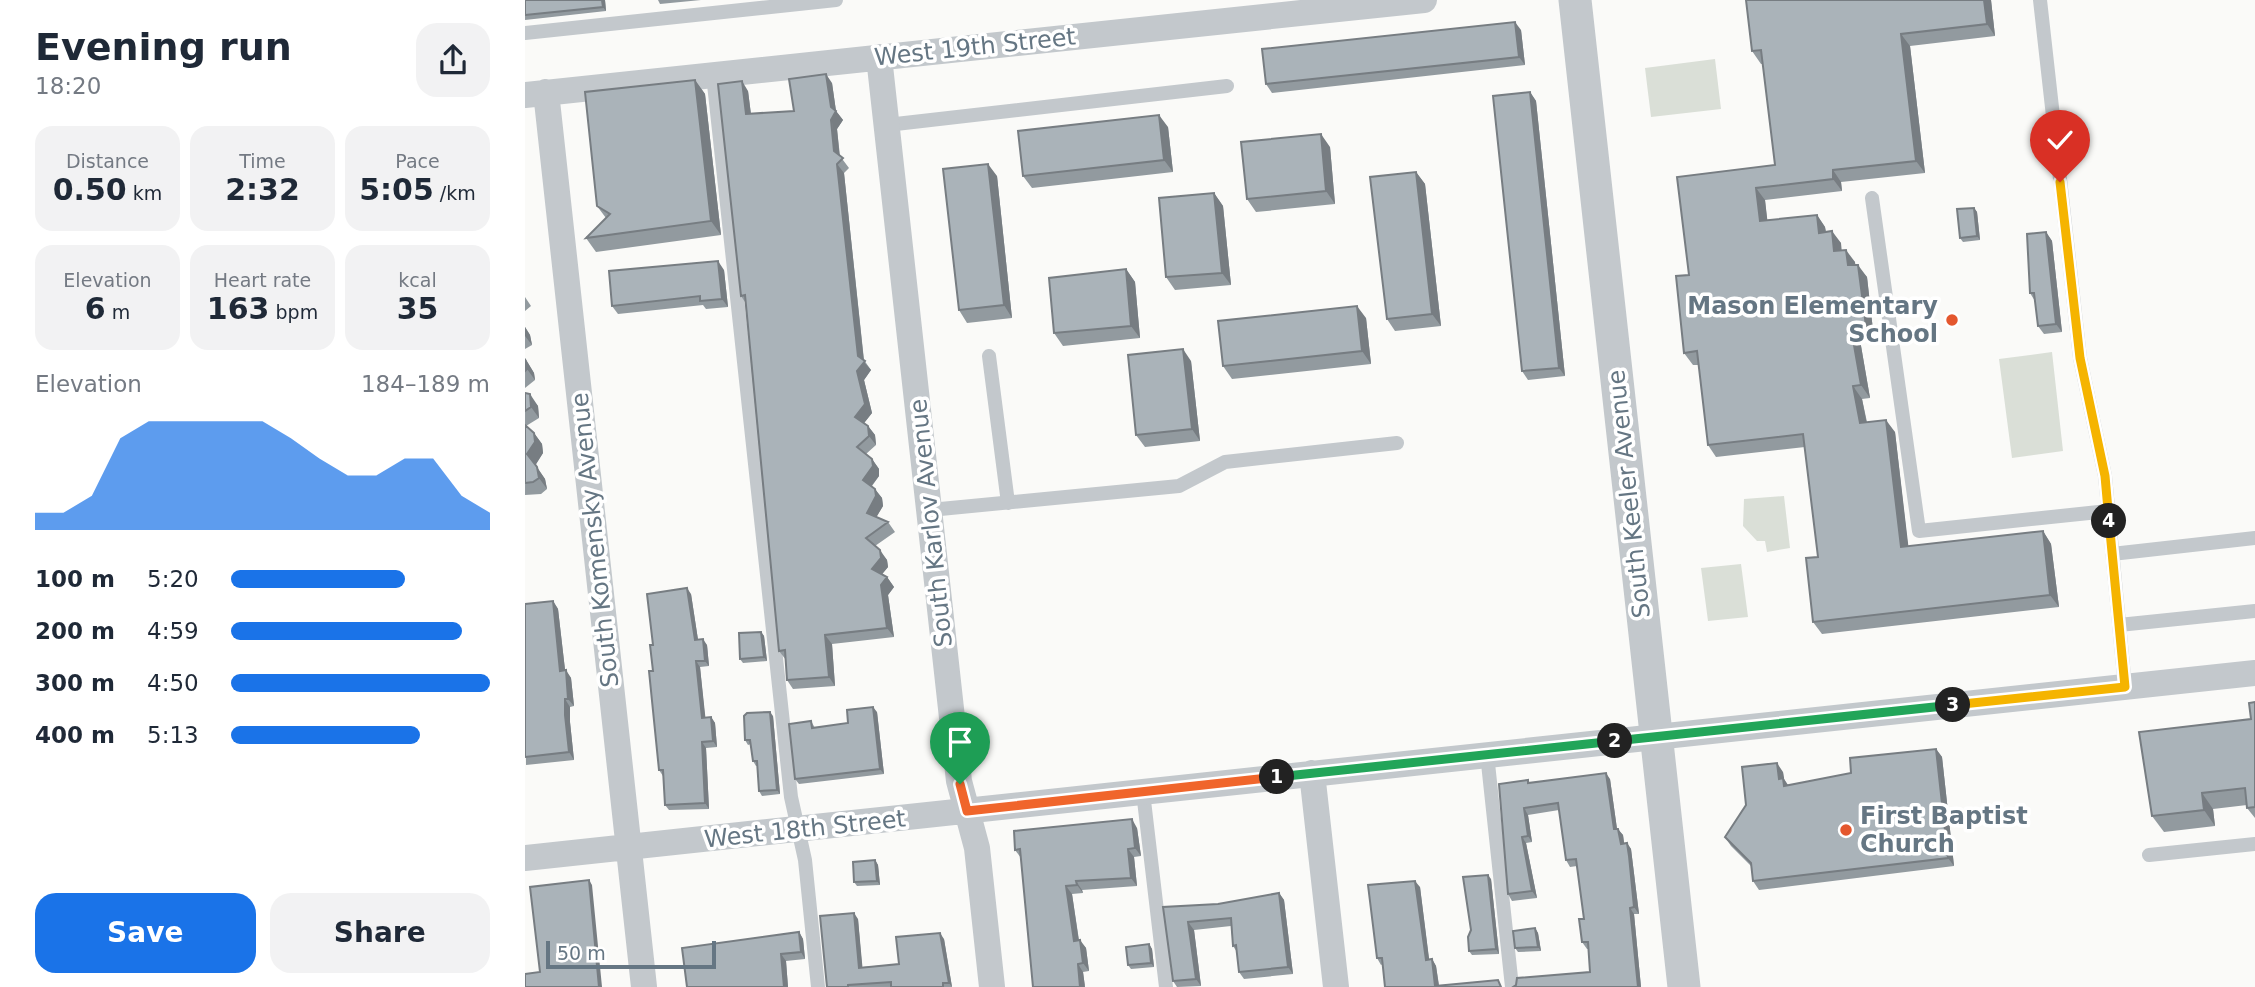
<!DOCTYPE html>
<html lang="en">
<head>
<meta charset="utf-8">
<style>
	:root { --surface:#fff; --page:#f2f2f3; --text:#1f2937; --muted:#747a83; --accent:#1a73e8 }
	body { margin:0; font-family:"DejaVu Sans",sans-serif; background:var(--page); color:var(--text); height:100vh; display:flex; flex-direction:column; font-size:26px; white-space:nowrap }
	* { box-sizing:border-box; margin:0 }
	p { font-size:23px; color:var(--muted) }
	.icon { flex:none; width:38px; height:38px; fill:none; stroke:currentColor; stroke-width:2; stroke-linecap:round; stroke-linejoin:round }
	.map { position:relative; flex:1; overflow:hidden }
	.drawer { display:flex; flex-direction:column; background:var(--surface); width:525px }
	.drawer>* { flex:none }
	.scale { position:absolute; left:21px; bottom:18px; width:170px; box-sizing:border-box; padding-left:7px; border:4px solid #657683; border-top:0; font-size:19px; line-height:24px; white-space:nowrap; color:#657683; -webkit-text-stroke:5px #fff; paint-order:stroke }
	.pin { position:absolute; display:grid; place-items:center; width:60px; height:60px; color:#fff; margin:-72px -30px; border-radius:50% 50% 50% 0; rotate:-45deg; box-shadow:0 0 7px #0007 }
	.pin .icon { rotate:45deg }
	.km { position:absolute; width:35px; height:35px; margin:-18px; border-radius:50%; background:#222; color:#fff; font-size:19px; line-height:35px; text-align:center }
	.round { display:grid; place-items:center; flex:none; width:74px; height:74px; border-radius:21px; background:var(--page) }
	.summary { display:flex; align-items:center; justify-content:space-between; height:119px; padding:0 35px }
	h1 { font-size:38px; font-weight:600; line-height:52px }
	.stats { display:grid; grid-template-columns:repeat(3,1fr); gap:10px; height:119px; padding:7px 35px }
	.stats div { display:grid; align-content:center; border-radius:18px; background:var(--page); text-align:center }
	.stats b { font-size:30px; font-weight:600 }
	.stats small { font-size:19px; font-weight:400 }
	.stats p { font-size:19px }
	.chart { height:196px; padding:14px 35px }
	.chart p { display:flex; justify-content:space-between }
	.chart svg { width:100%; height:126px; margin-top:7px; fill:var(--accent); opacity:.7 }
	.primary-button { display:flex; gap:14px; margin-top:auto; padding:14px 35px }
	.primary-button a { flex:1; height:80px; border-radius:21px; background:var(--accent); color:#fff; font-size:28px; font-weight:600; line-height:80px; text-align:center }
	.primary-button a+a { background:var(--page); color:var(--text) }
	ul { padding:0 35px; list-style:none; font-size:23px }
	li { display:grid; grid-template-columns:112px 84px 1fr; align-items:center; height:52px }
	li i { height:18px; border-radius:9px; background:var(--accent) }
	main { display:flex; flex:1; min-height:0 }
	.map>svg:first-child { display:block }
	.green { fill:#dadfd7 }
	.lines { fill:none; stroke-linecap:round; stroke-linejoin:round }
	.service { stroke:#c3c8cc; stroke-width:14 }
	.minor { stroke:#c3c8cc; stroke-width:26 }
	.tertiary { stroke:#c3c8cc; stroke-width:33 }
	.wall { fill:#929a9f }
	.shaded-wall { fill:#777d82 }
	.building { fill:#aab3b9; stroke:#777d82; stroke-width:2 }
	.split-1-casing { stroke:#fff; stroke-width:14 }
	.split-2-casing { stroke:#fff; stroke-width:14 }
	.split-3-casing { stroke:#fff; stroke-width:14 }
	.split-4-casing { stroke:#fff; stroke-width:14 }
	.split-5-casing { stroke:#fff; stroke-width:14 }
	.split-1 { stroke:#f0652b; stroke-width:9 }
	.split-2 { stroke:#22a559; stroke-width:9 }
	.split-3 { stroke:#22a559; stroke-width:9 }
	.split-4 { stroke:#f5b400; stroke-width:9 }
	.split-5 { stroke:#f5b400; stroke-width:9 }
	.poi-dot { fill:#e4572e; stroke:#fff; stroke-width:2.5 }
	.labels { text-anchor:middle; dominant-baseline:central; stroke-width:7; stroke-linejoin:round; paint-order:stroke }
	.street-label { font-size:24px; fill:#657683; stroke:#fff }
	.poi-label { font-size:24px; font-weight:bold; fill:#657683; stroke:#fff; text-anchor:end }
</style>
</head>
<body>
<main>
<section class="drawer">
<div class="summary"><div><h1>Evening run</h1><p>18:20</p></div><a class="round"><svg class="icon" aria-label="share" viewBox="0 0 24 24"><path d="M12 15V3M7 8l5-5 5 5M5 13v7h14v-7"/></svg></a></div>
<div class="stats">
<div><p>Distance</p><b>0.50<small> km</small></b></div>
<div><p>Time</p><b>2:32</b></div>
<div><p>Pace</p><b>5:05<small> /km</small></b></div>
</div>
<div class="stats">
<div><p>Elevation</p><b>6<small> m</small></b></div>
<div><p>Heart rate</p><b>163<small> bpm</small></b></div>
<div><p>kcal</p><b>35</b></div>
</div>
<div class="chart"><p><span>Elevation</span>184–189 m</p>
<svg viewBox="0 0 160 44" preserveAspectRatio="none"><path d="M0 44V38L10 38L20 32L30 12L40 6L50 6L60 6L70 6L80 6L90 12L100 19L110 25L120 25L130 19L140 19L150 32L160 38V44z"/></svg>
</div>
<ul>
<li><b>100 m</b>5:20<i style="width:67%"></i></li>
<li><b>200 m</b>4:59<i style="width:89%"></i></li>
<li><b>300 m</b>4:50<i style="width:100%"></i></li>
<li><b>400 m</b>5:13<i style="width:73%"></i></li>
</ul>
<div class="primary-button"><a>Save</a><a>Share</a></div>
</section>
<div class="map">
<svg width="1730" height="987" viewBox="0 0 1730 987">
	<rect width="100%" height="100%" fill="#fafaf8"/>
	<path class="green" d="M1190 59 1196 109 1126 117 1120 68Z
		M1527 352 1538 451 1487 458 1474 359Z
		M1259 496 1265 548 1242 552 1240 541H1232L1218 526 1219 499Z
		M1216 564 1223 617 1183 621 1176 568Z"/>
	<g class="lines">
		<path class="service" d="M1515 0 1555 358 1580 476 1600 687
			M0 33 311 0
			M188 75 266 797 280 860 293 987
			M362 125 702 86
			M1347 198 1394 531 1583 511
			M464 356 483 503
			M405 510 654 486 700 462 872 443
			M1587 554 1730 538
			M1594 625 1730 611
			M962 754 987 987
			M618 792 641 987
			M1624 855 1730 844"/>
		<path class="minor" d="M354 57 434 781 452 848 467 987
			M21 92 119 987
			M0 95 899 0
			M787 773 811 987
			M0 858 1730 673"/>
		<path class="tertiary" d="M1050 0 1159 987"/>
	</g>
	<path class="wall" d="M0 0H80L81 11 0 20Z
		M133 0H176L135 4Z
		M1221 0H1466L1470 36 1385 46 1400 173 1316 182 1317 191 1240 200 1242 220 1292 215 1300 227 1301 231 1316 243V250L1330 262V265L1342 277 1349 339 1335 340 1345 398 1337 399 1342 422 1370 432 1383 547 1518 531 1526 544 1534 607 1297 634 1288 622 1293 557 1280 447 1191 457 1183 445 1174 365H1168L1159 353 1164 275 1250 165 1238 64H1236L1227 51Z
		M996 30 1000 65 747 93 741 84Z
		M170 80 180 94 196 235 71 252 61 238 81 218 72 206Z
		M307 83 311 111 318 120 312 129 315 156 324 168 319 173 339 360 346 370 339 380 347 413 339 423 343 426 350 435 351 445 341 454 347 459 354 469V476L347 486 357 498 358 506 351 517 363 522 370 532 350 546 362 560 363 567 357 574 362 577 369 587 363 595 369 637 307 644 310 686 268 689 262 680 261 660 254 651 220 302 216 296 223 91 226 114 269 111Z
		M1005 92 1011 101 1040 376 1003 380 997 371Z
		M643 127 648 172 507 188 498 176Z
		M805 147 810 204 731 212 722 199Z
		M891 172 900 184 916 326 870 331 862 319Z
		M472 176 487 318 442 323 434 310Z
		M689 193 698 206 706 285 650 290 641 277Z
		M1449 208 1452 212 1455 240 1438 242 1435 238Z
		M1521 232 1527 241 1537 332 1519 334 1513 326 1510 301 1505 293Z
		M601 269 610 282 615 338 538 346 529 333Z
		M199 270 203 307 181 309 178 305 93 314 87 306Z
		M0 297 6 306 0 311Z
		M841 318 846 364 707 379 698 366Z
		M0 327 5 335 7 345 0 349Z
		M0 358 9 373 10 380 0 388Z
		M666 361 675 441 620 447 611 435Z
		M0 393 13 406 14 418 1 426 9 433 17 444 18 453 10 465 20 479 22 489 16 494 0 495Z
		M166 594 173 640 182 645 184 666 175 667 180 718 186 717 190 723 192 747 181 748 184 809 144 810 140 805 138 776 134 770 128 671V645Z
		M28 601 33 609 40 670 46 678 49 706 45 707V722L49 760 1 765 0 604Z
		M236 632 239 636 242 661 218 663 215 659Z
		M1730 702V818L1722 808V805L1688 809 1690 826 1639 832 1627 816 1726 719Z
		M352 712 359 774 274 784 270 779 286 721 290 728 323 723Z
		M248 716 255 794 237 796 234 791 232 766H231L228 761 226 744 223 745 220 740Z
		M1411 749 1417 757 1429 866 1234 890 1228 881 1226 866 1206 846 1200 837 1258 772 1259 779 1263 785 1326 773Z
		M1085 779 1092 829 1098 835 1099 843H1102L1106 849 1114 914H1109L1116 987H988L1065 972 1064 949H1062L1057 942 1059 919 1052 866 1045 867 1041 860 1034 810 1003 815 1007 842 1001 843 1012 898 987 901 983 894 1003 780 1005 783Z
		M612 828 616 856 609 857 612 886 557 890 558 893 547 894 554 940 561 948 564 971 558 972 560 987 496 858 490 850Z
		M350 860 353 865 355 885 332 886 329 882Z
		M966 879 974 954 947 955 944 951 946 930Z
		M895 887 904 960 907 959 911 966 914 985 977 987H860L858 964 856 965 852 958Z
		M754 893 759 900 768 974 719 979 714 972 712 952 708 946 706 926 669 930 676 986 652 987 648 981 638 907 693 904Z
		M333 919 337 967 374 964 419 939 427 987H302Z
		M1010 928 1013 933 1016 951 993 952 990 948Z
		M274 932 278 939 280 959 261 961 263 987H162Z
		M624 944 627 949 629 967 606 969 603 965Z"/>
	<path class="shaded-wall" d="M77 0H80L81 11 78 7Z
		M1459 0H1466L1470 36 1462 24Z
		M990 22 996 30 1000 65 994 57Z
		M1376 34 1385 46 1400 173 1391 161Z
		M301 74 307 83 311 111 318 120 312 129 315 160 309 151 306 107Z
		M170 80 180 94 196 235 186 221Z
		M217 81 223 91 227 123 221 114Z
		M1005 92 1011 101 1040 376 1034 368Z
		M634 115 643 127 648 172 639 160Z
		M796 134 805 147 810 204 801 191Z
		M312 164 319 173 339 362 346 370 339 380 347 413 336 427 330 417 333 356Z
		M463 164 472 176 487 318 479 305Z
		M1308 170 1316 182 1317 191 1308 179Z
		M891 172 900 184 916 326 907 314Z
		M1231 188 1240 200 1244 234 1235 221Z
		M689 193 698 206 706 285 697 273Z
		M1449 208 1452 212 1455 240 1452 236Z
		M1292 215 1300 227 1302 245 1294 233Z
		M1307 231 1316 243 1318 264 1309 251Z
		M1521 232 1527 241 1537 332 1531 324Z
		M1321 250 1330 262 1332 278 1323 265Z
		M193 261 199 270 203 307 197 299Z
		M1333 265 1342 277 1349 339 1341 326Z
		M601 269 610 282 615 338 606 326Z
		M832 306 841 318 846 364 837 351Z
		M0 327 5 335 7 345 0 336Z
		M1326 328 1335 340 1345 398 1336 385Z
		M658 349 666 361 675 441 667 429Z
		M0 358 9 373 10 380 2 369Z
		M1328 386 1337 399 1344 435 1335 423Z
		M5 394 13 406 14 418 6 407Z
		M1361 420 1370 432 1385 560 1376 547Z
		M343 426 350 435 351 445 344 436Z
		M9 433 17 444 18 453 10 466 2 454Z
		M347 459 354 469V476L344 489 338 480Z
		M12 467 20 479 22 489 14 478Z
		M350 489 357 498 358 506 348 523 342 513Z
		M1518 531 1526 544 1534 607 1525 595Z
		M355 550 362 560 363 567 354 578 347 569Z
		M362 577 369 587 363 595 369 637 362 628 356 585Z
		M162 588 166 594 174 646 170 640Z
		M28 601 33 609 41 678 35 671Z
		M236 632 239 636 242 661 239 657Z
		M300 635 307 644 310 686 304 677Z
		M178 639 182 645 184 666 180 661Z
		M171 661 175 667 181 723 177 718Z
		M41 670 46 678 49 706 43 699Z
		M40 699 45 707V722L49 760 44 752 40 715Z
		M348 707 352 712 359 774 355 769Z
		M245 712 248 716 255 794 252 790Z
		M186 717 190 723 192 747 188 741Z
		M177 742 181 748 184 809 180 803Z
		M1411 749 1417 757 1429 866 1423 858Z
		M1252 763 1258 772 1259 779 1264 787 1265 794 1254 779Z
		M1081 773 1085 779 1093 836 1089 829Z
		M1677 793 1688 809 1690 826 1679 810Z
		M999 808 1003 815 1007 842 1003 836Z
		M607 819 612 828 616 856 610 848Z
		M1093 829 1098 835 1100 850 1096 844Z
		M997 837 1001 843 1012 898 1007 891Z
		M1102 843 1106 849 1114 914 1109 907Z
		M603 849 609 857 612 886 606 878Z
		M350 860 353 865 355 885 352 881Z
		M963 875 966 879 974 954 971 949Z
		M64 880 67 885 77 987H74Z
		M551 881 557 890 558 893 552 885Z
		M890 881 895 887 905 966 901 960Z
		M541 886 547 894 555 949 549 941Z
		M754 893 759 900 768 974 763 967Z
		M1105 908 1109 914 1116 987H1113Z
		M329 913 333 919 338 973 334 968Z
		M663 922 669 930 676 986 671 979Z
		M1010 928 1013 933 1016 951 1013 947Z
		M274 932 278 939 280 959 276 952Z
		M415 933 419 939 427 987 424 983Z
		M555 940 561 948 564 971 558 963Z
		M624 944 627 949 629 967 626 963Z
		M256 954 261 961 263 987H259Z
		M907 959 911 966 914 987 910 986Z
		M553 964 558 972 560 987H555Z"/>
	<path class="building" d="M0 0H77L78 7 0 15Z
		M1221 0H1459L1462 24 1376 34 1391 161 1308 170V179L1231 188 1235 221 1292 215 1294 233 1307 231 1309 251 1321 250 1323 265H1333L1341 326 1326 328 1336 385 1328 386 1335 423 1361 420 1376 547 1518 531 1525 595 1288 622 1281 558 1293 557 1278 434 1183 445 1172 351 1159 353 1151 276 1164 275 1152 177 1250 165 1236 50 1227 51Z
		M990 22 994 57 741 84 737 49Z
		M301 74 306 107 311 111 306 120 309 151 318 158 312 164 333 356 340 361 332 371 340 404 330 417 343 426 344 436 332 447 347 459 348 466 338 480 350 489 351 496 342 513 363 522 341 538 355 550 356 558 347 569 362 577 356 585 362 628 300 635 304 677 262 680 260 650 254 651 220 295 216 296 193 84 217 81 221 114 269 111 264 79Z
		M170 80 186 221 61 238 85 214 72 206 60 92Z
		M1005 92 1034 368 997 371 968 96Z
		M634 115 639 160 498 176 493 131Z
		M796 134 801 191 722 199 716 142Z
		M463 164 479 305 434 310 418 169Z
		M891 172 907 314 862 319 845 177Z
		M689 193 697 273 641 277 634 198Z
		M1449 208 1452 236 1435 238 1432 209Z
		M1521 232 1531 324 1513 326 1509 293H1505L1502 234Z
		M193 261 197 299 175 301V296L87 306 84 271Z
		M601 269 606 326 529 333 524 278Z
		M832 306 837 351 698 366 693 321Z
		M658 349 667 429 611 435 603 355Z
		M0 359 2 369 0 371Z
		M0 393 5 394 6 407 0 411Z
		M0 425 9 433 10 442 2 454 12 467 14 478 8 482 0 483Z
		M162 588 170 640 178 639 180 661H171L177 718 186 717 188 741 177 742 180 803 140 805 138 770H134L124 671H128L125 645H128L122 594Z
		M28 601 35 671 41 670 43 699H40V715L44 752 0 757V604Z
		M236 632 239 657 215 659 214 633Z
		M1730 702V807L1722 808 1720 788 1677 793 1679 810 1627 816 1614 732 1726 719 1724 703Z
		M348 707 355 769 270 779 264 724 286 721 287 728 323 723 322 710Z
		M245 712 252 790 234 791 232 761H228L225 740H220L219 716 222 713Z
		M1411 749 1423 858 1228 881 1226 863 1200 837 1221 805 1217 767 1252 763 1254 779 1258 778 1259 786 1326 773 1325 758Z
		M1081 773 1089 829H1093L1096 844 1102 843 1104 856 1109 907 1105 908 1113 987H988L991 985 992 978 1065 972 1063 942H1057L1054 919H1059L1051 859 1041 860 1033 803 999 808 1003 836 997 837 1007 891 983 894 974 784 1003 780V783Z
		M607 819 610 848 603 849 606 878 551 881 552 885 541 886 549 941 555 940 558 963 553 964 555 987H508L495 849 490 850 489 831Z
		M350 860 352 881 329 882 328 862Z
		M963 875 971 949 944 951 943 937 946 930 938 877Z
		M64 880 74 987H0V974L15 972 5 887Z
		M890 881 901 960 907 959 910 986 973 980 976 987H860L857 958H852L843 885Z
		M754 893 763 967 714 972 711 945 708 946 706 918 663 922 671 979 648 981 638 907 693 904Z
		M329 913 334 968 374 964 371 937 415 933 424 983H418V987H366V982L323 985V987H302L295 916Z
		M1010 928 1013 947 990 948 988 931Z
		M274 932 276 952 256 954 259 987H162L157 948Z
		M624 944 626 963 603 965 601 947Z"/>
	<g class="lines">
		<g class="split-1-casing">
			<path id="split-1" d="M435 784 442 811 752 777"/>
		</g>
		<g class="split-2-casing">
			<path id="split-2" d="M752 777 1090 741"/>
		</g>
		<g class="split-3-casing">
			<path id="split-3" d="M1090 741 1428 705"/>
		</g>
		<g class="split-4-casing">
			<path id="split-4" d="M1428 705 1600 687 1584 521"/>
		</g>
		<g class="split-5-casing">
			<path id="split-5" d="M1535 182 1555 358 1580 476 1584 521"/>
		</g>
		<use href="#split-1" class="split-1"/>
		<use href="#split-2" class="split-2"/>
		<use href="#split-3" class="split-3"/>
		<use href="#split-4" class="split-4"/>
		<use href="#split-5" class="split-5"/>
	</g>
	<g class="poi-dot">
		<circle cx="1427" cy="320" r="7"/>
		<circle cx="1321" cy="830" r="7"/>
	</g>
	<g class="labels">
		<g class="street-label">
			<text transform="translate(450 47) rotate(-6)">West 19th Street</text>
			<text transform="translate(1104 494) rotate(-96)">South Keeler Avenue</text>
			<text transform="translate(406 523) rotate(-96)">South Karlov Avenue</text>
			<text transform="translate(70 540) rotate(-96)">South Komensky Avenue</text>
			<text transform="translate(280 829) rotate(-6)">West 18th Street</text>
		</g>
		<g class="poi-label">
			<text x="1413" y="306">Mason Elementary<tspan x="1413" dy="28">School</tspan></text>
			<text x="1335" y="816" text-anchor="start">First Baptist<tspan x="1335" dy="28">Church</tspan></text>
		</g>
	</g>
</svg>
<div class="scale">50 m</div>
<div class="pin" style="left:435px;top:784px;background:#1e9e55"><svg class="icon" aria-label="arrive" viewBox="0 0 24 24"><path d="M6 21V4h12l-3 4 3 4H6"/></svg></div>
<div class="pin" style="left:1535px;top:182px;background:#d93025"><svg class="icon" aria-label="check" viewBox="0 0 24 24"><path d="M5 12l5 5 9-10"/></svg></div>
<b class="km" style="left:752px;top:777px">1</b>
<b class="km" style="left:1090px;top:741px">2</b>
<b class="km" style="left:1428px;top:705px">3</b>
<b class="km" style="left:1584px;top:521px">4</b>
</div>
</main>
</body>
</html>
